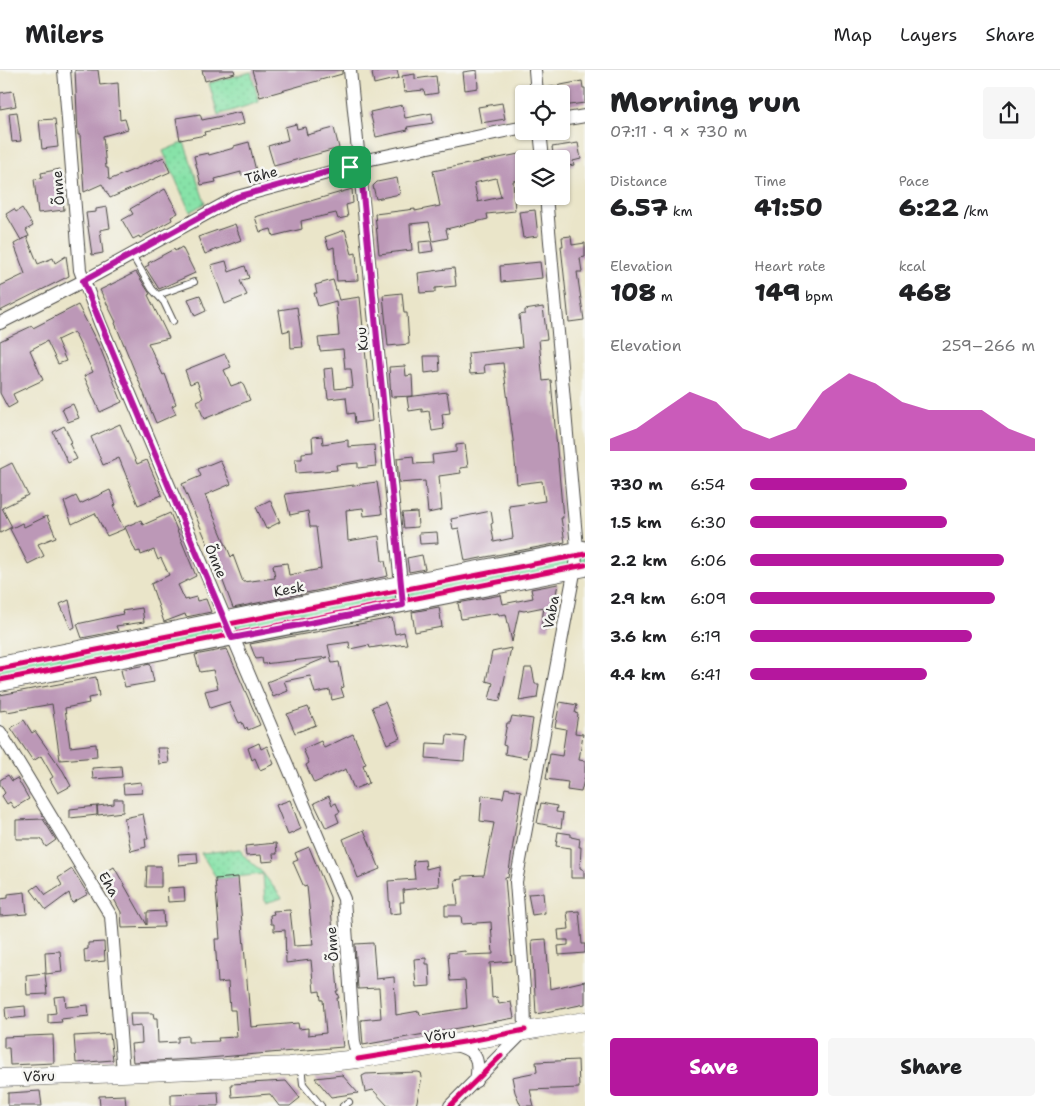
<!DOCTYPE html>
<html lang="en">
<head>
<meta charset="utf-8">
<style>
	:root { --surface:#fff; --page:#f6f6f6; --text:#202124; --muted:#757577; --line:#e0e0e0; --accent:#b5179e }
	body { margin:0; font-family:"Shantell Sans",sans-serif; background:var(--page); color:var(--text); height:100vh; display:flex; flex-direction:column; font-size:19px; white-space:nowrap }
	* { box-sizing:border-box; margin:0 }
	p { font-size:16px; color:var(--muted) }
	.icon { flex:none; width:28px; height:28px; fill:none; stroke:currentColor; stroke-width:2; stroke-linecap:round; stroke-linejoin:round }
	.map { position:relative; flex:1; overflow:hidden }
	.panel { display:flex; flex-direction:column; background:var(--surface); width:475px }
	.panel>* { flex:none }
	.fabs { position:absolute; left:515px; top:15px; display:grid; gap:10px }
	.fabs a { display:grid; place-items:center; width:55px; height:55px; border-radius:5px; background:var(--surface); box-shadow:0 1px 4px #0004; font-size:25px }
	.pin { position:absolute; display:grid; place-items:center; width:42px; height:42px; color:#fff; margin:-21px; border-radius:10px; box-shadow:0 2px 8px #0006 }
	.round { display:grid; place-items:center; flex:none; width:52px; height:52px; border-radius:5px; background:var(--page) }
	.summary { display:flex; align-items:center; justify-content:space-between; height:85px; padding:0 25px }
	h1 { font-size:28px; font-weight:800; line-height:38px }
	.figures { display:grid; grid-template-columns:repeat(3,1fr); gap:8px; height:85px; padding:5px 25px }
	.figures div { display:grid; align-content:center }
	.figures b { font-size:25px; font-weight:800 }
	.figures small { font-size:14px; font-weight:400 }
	.figures p { font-size:14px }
	.chart { height:140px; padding:10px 25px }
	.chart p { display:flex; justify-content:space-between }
	.chart svg { width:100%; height:90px; margin-top:5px; fill:var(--accent); opacity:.7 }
	.primary-button { display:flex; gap:10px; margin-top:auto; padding:10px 25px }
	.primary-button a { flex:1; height:58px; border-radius:5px; background:var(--accent); color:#fff; font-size:20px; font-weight:800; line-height:58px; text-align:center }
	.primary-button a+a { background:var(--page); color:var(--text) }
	ul { padding:0 25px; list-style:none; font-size:16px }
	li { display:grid; grid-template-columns:80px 60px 1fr; align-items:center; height:38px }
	li i { height:12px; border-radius:6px; background:var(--accent) }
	header { display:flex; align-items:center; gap:30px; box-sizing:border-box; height:70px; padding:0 25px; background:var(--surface); border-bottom:1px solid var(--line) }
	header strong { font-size:24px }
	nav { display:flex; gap:28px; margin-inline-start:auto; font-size:18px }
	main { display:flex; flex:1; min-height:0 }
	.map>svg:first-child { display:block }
	.grass { fill:url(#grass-dots); stroke:#59866a }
	.building { fill:#bc98b7; fill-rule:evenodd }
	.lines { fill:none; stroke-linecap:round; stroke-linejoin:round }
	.service-casing { stroke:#484743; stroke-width:8 }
	.minor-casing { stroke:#484743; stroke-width:14 }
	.secondary-casing { stroke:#484743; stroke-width:19 }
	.service { stroke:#fff; stroke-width:6 }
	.minor { stroke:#fff; stroke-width:12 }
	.secondary { stroke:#fff; stroke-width:18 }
	.cycleway-casing { stroke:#f6f6f2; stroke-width:8 }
	.cycleway { stroke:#d6006c; stroke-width:5 }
	.route-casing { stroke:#fff; stroke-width:10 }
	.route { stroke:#b5179e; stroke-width:6 }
	.labels { text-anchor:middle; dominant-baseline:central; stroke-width:5; stroke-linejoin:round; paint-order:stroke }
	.street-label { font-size:14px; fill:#2b2b2b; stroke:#f6f6f2 }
</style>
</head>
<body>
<header>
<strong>Milers</strong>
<nav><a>Map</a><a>Layers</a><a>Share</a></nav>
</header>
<main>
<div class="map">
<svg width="585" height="1036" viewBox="0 0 585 1036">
	<defs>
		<pattern id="grass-dots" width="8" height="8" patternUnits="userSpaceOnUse" patternTransform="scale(1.25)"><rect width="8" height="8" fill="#87e2a8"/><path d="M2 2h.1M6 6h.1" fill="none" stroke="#75c291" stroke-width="1.8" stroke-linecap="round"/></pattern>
	</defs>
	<rect width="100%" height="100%" fill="#f6f6f2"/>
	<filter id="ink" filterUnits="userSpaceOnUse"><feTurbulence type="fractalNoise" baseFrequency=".02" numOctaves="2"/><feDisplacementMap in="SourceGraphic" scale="10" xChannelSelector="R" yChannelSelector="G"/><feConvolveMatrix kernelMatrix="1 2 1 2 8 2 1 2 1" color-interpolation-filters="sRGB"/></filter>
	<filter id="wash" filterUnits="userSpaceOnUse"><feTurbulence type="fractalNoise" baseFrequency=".0096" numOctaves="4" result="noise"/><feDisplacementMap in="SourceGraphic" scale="20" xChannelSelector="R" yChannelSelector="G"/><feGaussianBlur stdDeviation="1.12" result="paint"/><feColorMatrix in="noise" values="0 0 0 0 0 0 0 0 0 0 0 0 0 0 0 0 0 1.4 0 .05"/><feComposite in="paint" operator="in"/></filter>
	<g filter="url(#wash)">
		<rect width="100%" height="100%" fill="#eae5c9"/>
		<path class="grass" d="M251 2 259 32 218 45 209 13Z
			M184 72 205 133 190 142 163 81Z
			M585 476V500L0 615V593Z
			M241 779 242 784 262 802 282 828 265 833 263 804 217 809 201 783Z"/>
		<g id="blocks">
			<path class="building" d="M75 0H98L100 15 118 13 120 50 125 49 128 59 103 66 106 98H108L109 110 164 87 170 102 110 128 102 114 84 122 80 65H78Z
				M202 0H234L235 3 205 11Z
				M252 0H342V4L260 27Z
				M385 0H397L399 8 374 14 372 3Z
				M477 0 478 18 465 20 463 2Z
				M415 4V9L436 6 438 23 425 25 424 20 404 22 402 6Z
				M582 11 583 18H585V33L561 36V24H545V18Z
				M13 21 16 36 0 39V23Z
				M502 33 505 49 481 53 478 37Z
				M402 35 405 48 432 43 433 53 407 57 408 60 376 67 370 42Z
				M17 42 21 71 12 72 9 43Z
				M241 42 244 54 204 62 205 65 180 70 176 48 200 44 202 50Z
				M55 49 58 77 42 79 39 50Z
				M296 54 297 59 305 57 307 65 334 58 339 78 274 96 268 76 288 70 285 57Z
				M249 72 256 101 241 105V102L215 109 216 112 201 115 194 86 208 83 209 85 234 78V76Z
				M578 73 581 89 573 91 574 95 561 97V89H554L552 77Z
				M524 83V109L513 111 515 141 487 144 488 149 446 159 448 168 433 171 429 152 410 154 412 180 379 184 375 144 415 139V141L440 136 433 101ZM496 108 501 127 478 132 474 113Z
				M60 99 64 140 38 143 34 109 42 108 41 103Z
				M397 108 400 124 376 129 373 116 377 112Z
				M165 119 178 143 171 147 172 150 140 168 139 166 133 169 122 150 133 144 130 139Z
				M352 119 353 133 346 135 348 147 338 149 336 143 301 151 302 159 273 166 271 159 260 162 255 147Z
				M107 137 110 158 100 160 103 183 92 185 86 143 96 142V139Z
				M22 138 33 156 26 160 29 166 21 170 6 144 14 139 16 142Z
				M535 140 538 166 523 168 519 142Z
				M235 154 241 170 205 184 198 167Z
				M345 160 352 184 356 183 358 210 337 211 334 177 329 179 325 167Z
				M571 166 572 175 585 173V187L580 188 582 202H577L584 250 569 252 561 176H563L562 167Z
				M27 167 38 194 53 188 55 193 66 186 69 206 0 241V216L25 204 14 174Z
				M431 171 433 181 420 183 419 172Z
				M182 177 195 203 159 219 145 197 149 195 148 193 174 179 175 181Z
				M226 191 229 202 245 196 249 208 240 211 247 225 225 234 211 195Z
				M540 192 542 208 501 212 500 196Z
				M454 198 456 216 435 218V222L420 223 418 203Z
				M136 202 150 224 148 225 169 268 148 273 163 305 165 304 176 334 172 336 176 344 156 353 115 253 116 252 100 220Z
				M333 210 339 230 360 227 372 351 355 353 354 343 348 344 346 327 328 329 327 320H326L324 299 333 298 335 319 353 317 351 299H345L343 279 320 281 318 268 339 266 336 231 318 236 314 223H317L315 215Z
				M402 223 404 243H407L409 274 388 276 383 225Z
				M200 225 206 241 195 246 188 229Z
				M78 235 101 280 122 332 100 342 84 306 93 302 74 262 57 270 66 291 58 294 47 271 30 280 43 310 13 324 17 333 8 338 0 323V271L32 256 33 258Z
				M297 237 303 277 291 278 290 260 283 262 279 240Z
				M543 237 547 269 539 270 543 311 551 310 563 448H561L565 472 465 491 459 458 453 459 451 449 491 441 493 453 491 454 494 472 513 468 509 436 545 431 542 411 517 414 513 370 503 293 484 295 485 303 470 304 468 283 522 277 519 245 525 244V240Z
				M225 284 231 297 224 300 231 316 242 312 250 330 204 349 197 331 203 328 197 311 190 314 185 300Z
				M424 286H439L440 301 425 303Z
				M405 296 406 306 412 305 413 326 391 327 389 297Z
				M447 322 450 343 442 344 444 359 432 361 429 341 422 342V339L409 341 407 327Z
				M73 334 79 348 68 352 62 339Z
				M120 354 137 394 147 390 162 425 138 435 119 388 103 395 91 367Z
				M64 356 72 372 69 373 77 389 68 393 53 362Z
				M322 366 323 374 348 370V377L374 375 376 396 358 398V393L336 395 337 400 296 403 295 389H302V383L313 382 312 367Z
				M465 374 468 397 460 398 461 403 439 406 442 440 428 443 425 411 399 413 397 388 413 386 414 394 433 393 432 385 456 382V375Z
				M220 390 231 414 205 425 231 487 233 485 243 512 275 508 273 495 287 493 289 505 321 499 316 457H310L308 441 290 445 285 424 377 412 382 444 364 446 363 438 346 440 348 471 379 466 382 491H385L388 506 233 538 218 498 182 414 201 406 198 399Z
				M12 393 28 425 2 438 12 457 0 463V399Z
				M110 420 116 435 113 436 124 459 107 466 95 443 72 454 64 432 76 426 80 434Z
				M270 430 280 452 266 459 256 437Z
				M417 442 418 457 404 458 402 443Z
				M170 443 196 506 178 515 185 530 196 527 197 531 206 529 211 542 186 547 185 544 164 552 151 514 169 505 161 488 158 490 154 480 141 485 140 481 136 482 125 457 141 450 143 455Z
				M47 446 56 467 38 474 44 486 28 494 10 459 22 453 24 457Z
				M437 462 438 473 420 474 419 463Z
				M422 485 425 499 409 502 407 488Z
				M558 514 549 559 541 558 544 537 524 541 519 540 512 572 506 544 499 545 498 543 461 549 458 533 501 525 503 534 533 528 531 519Z
				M69 530 75 557 71 559 60 534Z
				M439 537 442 557 415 562 412 542Z
				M142 538 144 552 116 556 118 561 82 568 77 554 123 544 122 541Z
				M392 548 395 564 404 562 407 574 382 577V576L370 578 369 575 350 579 349 572 328 575 332 593 339 592 344 617 341 618 344 627 332 630 330 620 315 623 310 606 284 611 288 621 273 627 267 612 328 587 263 594 262 588 256 589 250 574Z
				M511 578 500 631 489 629 493 613 486 611 492 582Z
				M227 579 260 655 248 660 247 657 245 659 242 652 239 653 229 632 210 638 205 621 218 618 213 600 200 602 195 585Z
				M150 594 154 612 125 617 121 600Z
				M525 598H532L535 614H539L537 628 519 631Z
				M96 607 99 626 88 628 89 633 65 638 70 677 96 674 97 687 60 690 52 634 7 642V640L0 641V625Z
				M385 632 400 668 387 674 372 637Z
				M560 632 577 635 575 643 578 644 575 663 583 664 579 690 585 691V706L581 722 567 720 568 712 546 709 550 684 562 686 566 659 555 657Z
				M308 637 316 655 295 663 287 644Z
				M512 646 533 649 527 688 505 684 506 676 503 675 507 653H510Z
				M24 650 32 663 35 661 63 701 71 716 58 723 50 709 53 707 41 686 33 691 11 658Z
				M353 664 366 694 363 695 369 713 354 719 346 699 314 713 306 695 309 693 303 679 321 671 324 678Z
				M447 665 466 667 464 691 426 688 427 673 446 674Z
				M259 673 261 679 267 676 274 694 260 700 255 688 252 690 248 678Z
				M157 678H167L169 693 159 694Z
				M121 696 122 707 93 709 92 698Z
				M8 705 12 711 17 708 29 729 14 738 10 732 7 734 2 726 5 723 0 714V710Z
				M141 712 142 723 124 724 123 714Z
				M505 718 521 721 508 808 505 807 512 891 490 893 492 928 497 927 499 934 511 932 514 948 363 975 361 950 381 948 379 918 358 919 355 874 373 873 376 909 394 907 396 945 419 941 420 945 467 938 465 910 450 911 448 883 465 881 466 885 493 884 491 852 462 854 461 846H445V835H458L455 810 463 809V806L484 805 494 753 480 751 482 725 503 728Z
				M329 726 332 735 336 733 340 742 336 744 339 752 326 758 314 733Z
				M114 729H123V742L98 745 97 736 114 734Z
				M290 730 301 759 288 765 276 735Z
				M541 733 557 736 556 742 563 743 561 758 537 753Z
				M97 736V745L70 748V739Z
				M143 744 148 769H145L146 777 131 781 124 748Z
				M43 749 56 770 46 777 41 769H16V750Z
				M364 760 380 799 358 808 343 769Z
				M558 762 571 764V767L580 769 579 777H581L580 798 584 800V808H571V778L556 776Z
				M276 773 277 784H273L274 791 262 792 261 785 246 786 245 776Z
				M309 777 330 827 338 921H336L339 928H337L343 977 196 989 133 992 131 974 142 973 141 955 131 956 130 943H153L154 948H157L158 973 178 972V967L188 966V972H195L219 971 218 968 237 967 235 940H230L228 912 218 913 215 869H220L215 809 238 807 251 957 298 953 299 959 308 958V965L326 963 323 930H321L320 921 314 922 311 890 286 893 285 860 274 861V854H271L270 845 274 844 273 841 290 840 294 876 313 875 307 816 304 817 293 792 298 790 295 783Z
				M197 783 198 793 179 795 178 784Z
				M425 790 426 799 438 796 439 816 403 820 404 832H400L401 843 390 844 388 811 415 809 413 791Z
				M147 796H161V817H146Z
				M114 797 147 855V842L163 841 164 857 122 858 121 842 101 805Z
				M72 799 88 824 72 833 69 823 46 840 31 820 38 815 46 825 62 815 58 808Z
				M184 817 185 831 168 832 167 818Z
				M25 822 27 844 0 846V829L8 828V824Z
				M543 823 545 843 532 845 528 824Z
				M579 841 582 874H585V883L559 885 558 876 568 875V870H559L558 860 569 859 567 842Z
				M546 869 550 919 585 911V934L536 944 532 870Z
				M104 872 105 891 85 893 84 880 88 879V873Z
				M60 881 62 902 46 904 45 882Z
				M426 888V894H429L430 916 416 917 414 889Z
				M45 903 47 924 27 925 26 905Z
				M65 926 66 937 88 935 89 946 61 949 62 952 48 953V944L56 943 54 927Z
				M25 936 26 947 6 949 5 938Z
				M110 964 113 990 76 993 74 966Z
				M53 965 54 993 10 995 9 978H4V967Z
				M578 990 579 1018 530 1020 534 1036H521L515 1022 512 1007 537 1002 536 992Z
				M418 1002 421 1003 422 1007 416 1036H388L373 1020 365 1022 362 1006 366 1004Z
				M342 1005 358 1023 331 1027 315 1008Z
				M286 1011 300 1028 290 1036H279L270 1024 232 1027 231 1014Z
				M40 1021 42 1036H8V1023Z
				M218 1022 219 1036H171V1024Z
				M125 1025 126 1036H100L99 1026Z"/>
		</g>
	</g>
	<g filter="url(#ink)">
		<use href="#blocks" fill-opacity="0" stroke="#484743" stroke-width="1"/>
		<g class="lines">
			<g class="service-casing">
				<path id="service" d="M132 185 152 219 164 232 173 251
					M158 225 194 212
					M301 996 303 1014 321 1036
					M343 1036 349 1032"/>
			</g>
			<g class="minor-casing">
				<path id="minor" d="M64 0 80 200 100 253 344 829 354 972 358 989
					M350 0 403 535
					M535 0 537 24
					M561 50 585 46
					M540 61 543 89
					M0 253 95 205 237 127 350 97 371 89 524 57
					M0 593 400 512 583 477
					M0 615 585 500
					M0 662 111 846 123 1003
					M454 975C477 980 480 989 476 1011
					M450 1036 525 960 524 919 516 812 574 503 577 478 546 126"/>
			</g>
			<g class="secondary-casing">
				<path id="secondary" d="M0 1008 289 996 358 989 585 951"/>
			</g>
			<use href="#service" class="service"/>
			<use href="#minor" class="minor"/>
			<use href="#secondary" class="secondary"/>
			<g class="cycleway-casing">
				<path id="cycleway" d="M0 599 585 484
					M0 610 585 495
					M358 989 470 971 525 960
					M450 1036 501 986"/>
			</g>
			<use href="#cycleway" class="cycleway"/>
		</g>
	</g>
	<g class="lines" filter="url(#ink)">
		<g class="route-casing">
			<path id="route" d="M360 93 403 535 232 568 83 211 237 127Z"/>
		</g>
		<use href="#route" class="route"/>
	</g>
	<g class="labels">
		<g class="street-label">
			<text transform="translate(261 105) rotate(-15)">Tähe</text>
			<text transform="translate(58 118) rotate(-95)">Õnne</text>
			<text transform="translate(362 269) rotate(-96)">Kuu</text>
			<text transform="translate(216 491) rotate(67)">Õnne</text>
			<text transform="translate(289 519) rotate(-11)">Kesk</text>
			<text transform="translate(551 542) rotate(-79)">Vaba</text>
			<text transform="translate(109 814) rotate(59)">Eha</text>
			<text transform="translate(332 874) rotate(-94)">Õnne</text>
			<text transform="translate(440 965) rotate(-9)">Võru</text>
			<text transform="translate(39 1006) rotate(-2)">Võru</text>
		</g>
	</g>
</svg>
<div class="fabs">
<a><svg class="icon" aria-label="locate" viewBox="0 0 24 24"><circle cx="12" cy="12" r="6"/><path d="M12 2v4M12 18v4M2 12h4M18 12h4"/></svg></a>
<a><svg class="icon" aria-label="layers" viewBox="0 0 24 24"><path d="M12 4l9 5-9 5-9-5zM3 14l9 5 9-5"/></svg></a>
</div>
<div class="pin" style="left:350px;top:97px;background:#1e9e55"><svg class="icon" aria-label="arrive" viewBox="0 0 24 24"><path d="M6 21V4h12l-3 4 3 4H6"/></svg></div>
</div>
<section class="panel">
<div class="summary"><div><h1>Morning run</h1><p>07:11 · 9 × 730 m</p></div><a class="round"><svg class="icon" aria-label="share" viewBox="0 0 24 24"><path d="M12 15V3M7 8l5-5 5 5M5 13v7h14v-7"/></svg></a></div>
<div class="figures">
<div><p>Distance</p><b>6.57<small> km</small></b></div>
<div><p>Time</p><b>41:50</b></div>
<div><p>Pace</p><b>6:22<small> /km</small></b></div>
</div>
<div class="figures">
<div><p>Elevation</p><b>108<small> m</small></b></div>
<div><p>Heart rate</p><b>149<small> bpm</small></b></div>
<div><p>kcal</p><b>468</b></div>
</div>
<div class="chart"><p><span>Elevation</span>259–266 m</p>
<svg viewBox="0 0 160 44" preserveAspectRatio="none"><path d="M0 44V38L10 33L20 24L30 15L40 20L50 33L60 38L70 33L80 15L90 6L100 11L110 20L120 24L130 24L140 24L150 33L160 38V44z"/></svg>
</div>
<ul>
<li><b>730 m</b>6:54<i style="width:55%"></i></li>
<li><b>1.5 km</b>6:30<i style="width:69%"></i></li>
<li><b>2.2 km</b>6:06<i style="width:89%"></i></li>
<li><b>2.9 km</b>6:09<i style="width:86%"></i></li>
<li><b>3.6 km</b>6:19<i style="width:78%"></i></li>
<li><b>4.4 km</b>6:41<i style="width:62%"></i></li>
</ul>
<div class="primary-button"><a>Save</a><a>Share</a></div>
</section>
</main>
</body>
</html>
